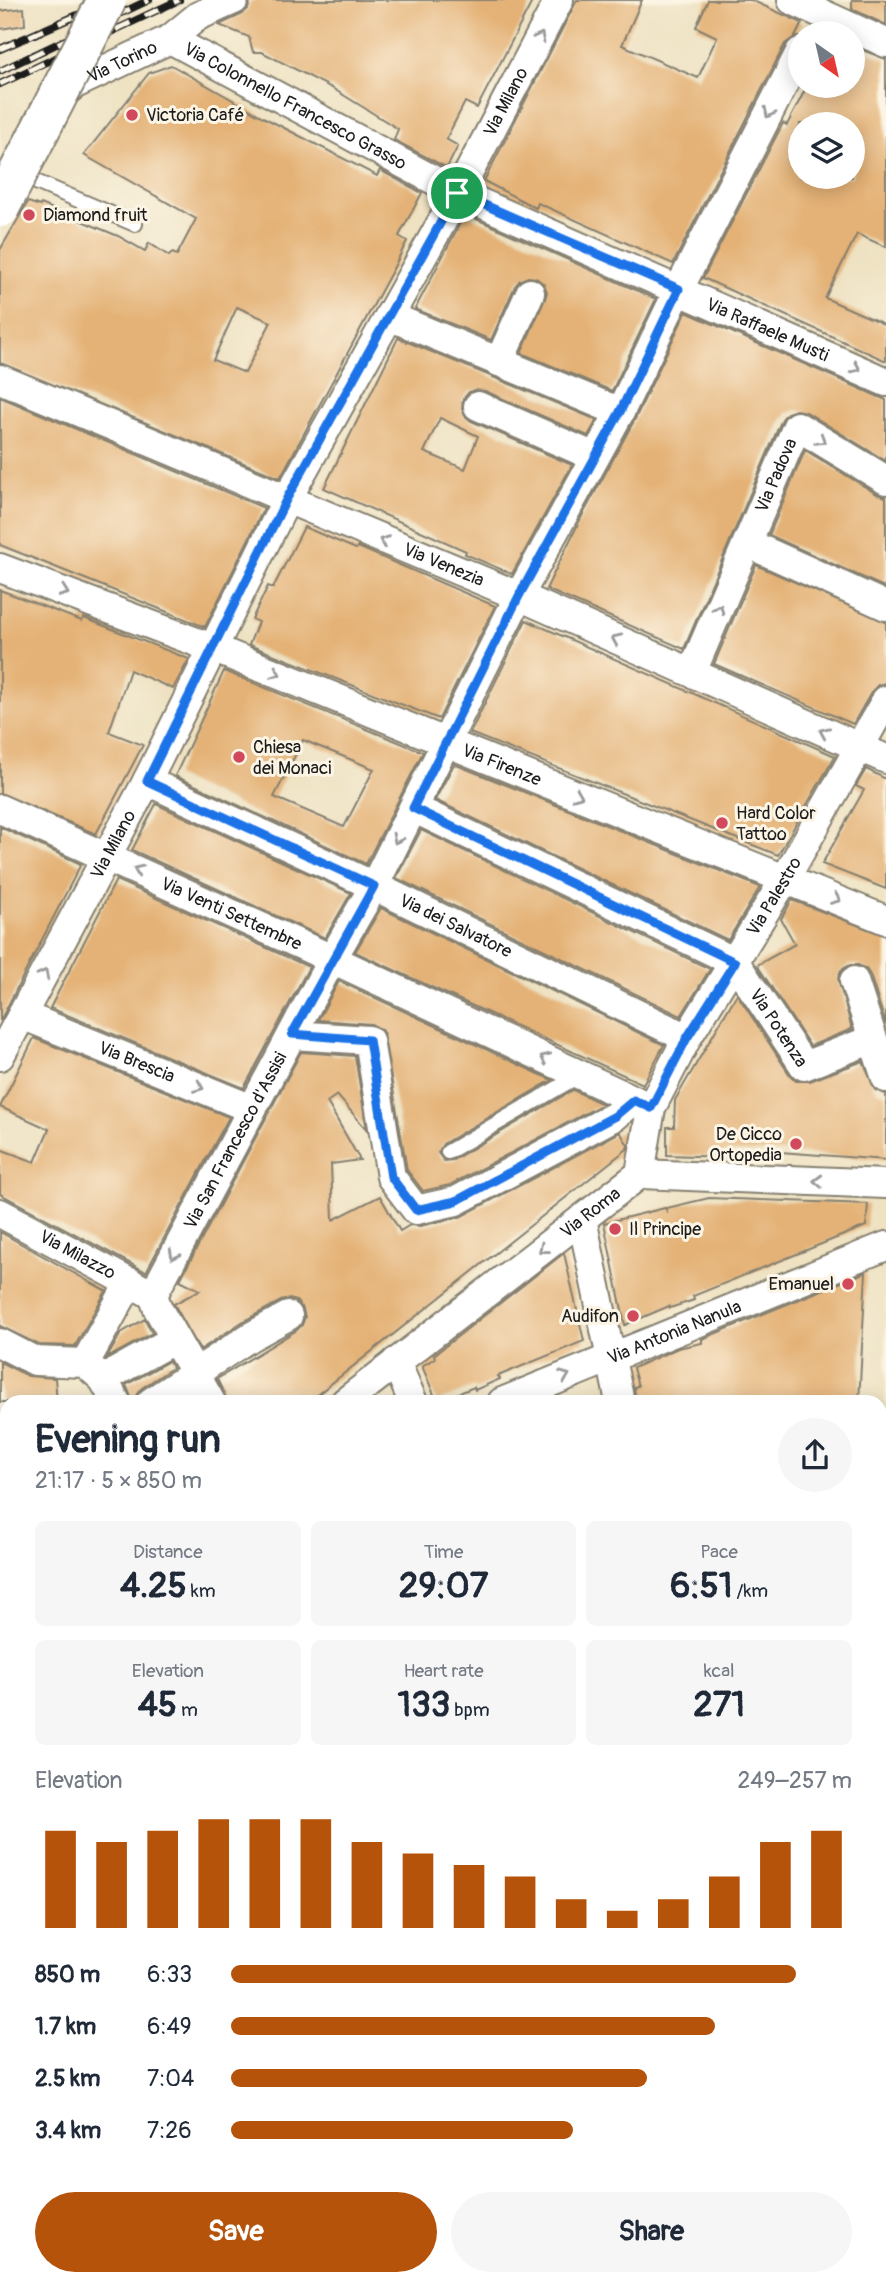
<!DOCTYPE html>
<html lang="en">
<head>
<meta charset="utf-8">
<style>
	:root { --surface:#fff; --page:#f6f6f7; --text:#1f2937; --muted:#747a83; --accent:#b45309 }
	body { margin:0; font-family:Pangolin,sans-serif; background:var(--page); color:var(--text); height:100vh; display:flex; flex-direction:column; font-size:26px; white-space:nowrap }
	* { box-sizing:border-box; margin:0 }
	p { font-size:23px; color:var(--muted) }
	.icon { flex:none; width:38px; height:38px; fill:none; stroke:currentColor; stroke-width:2; stroke-linecap:round; stroke-linejoin:round }
	.map { position:relative; flex:1; overflow:hidden }
	.sheet { position:absolute; left:0px; top:1395px; width:887px; height:891px; display:flex; flex-direction:column; background:var(--surface); border-radius:21px 21px 0 0; box-shadow:0 4px 18px #0003 }
	.sheet>* { flex:none }
	.needle { width:46px; rotate:146deg }
	.buttons { position:absolute; left:788px; top:21px; display:grid; gap:14px }
	.buttons a { display:grid; place-items:center; width:77px; height:77px; border-radius:50%; background:var(--surface); box-shadow:0 4px 18px #0003; font-size:35px }
	.pin { position:absolute; display:grid; place-items:center; width:60px; height:60px; color:#fff; margin:-30px; border:4px solid #fff; border-radius:50%; box-shadow:0 2px 7px #0007 }
	.round { display:grid; place-items:center; flex:none; width:74px; height:74px; border-radius:37px; background:var(--page) }
	.headline { display:flex; align-items:center; justify-content:space-between; height:119px; padding:0 35px }
	h1 { font-size:38px; font-weight:800; line-height:52px }
	.figures { display:grid; grid-template-columns:repeat(3,1fr); gap:10px; height:119px; padding:7px 35px }
	.figures div { display:grid; align-content:center; border-radius:10px; background:var(--page); text-align:center }
	.figures b { font-size:35px; font-weight:800 }
	.figures small { font-size:19px; font-weight:400 }
	.figures p { font-size:19px }
	.chart { height:196px; padding:14px 35px }
	.chart p { display:flex; justify-content:space-between }
	.chart svg { width:100%; height:126px; margin-top:7px; stroke:var(--accent); stroke-width:6 }
	.cta { display:flex; gap:14px; margin-top:auto; padding:14px 35px }
	.cta a { flex:1; height:80px; border-radius:42px; background:var(--accent); color:#fff; font-size:28px; font-weight:800; line-height:80px; text-align:center }
	.cta a+a { background:var(--page); color:var(--text) }
	ul { padding:0 35px; list-style:none; font-size:23px }
	li { display:grid; grid-template-columns:112px 84px 1fr; align-items:center; height:52px }
	li i { height:18px; border-radius:9px; background:var(--accent) }
	.map>svg:first-child { display:block }
	.building { fill:#e4b277; fill-rule:evenodd }
	.lines { fill:none; stroke-linecap:round; stroke-linejoin:round }
	.lane-casing { stroke:#857f6f; stroke-width:18 }
	.street-casing { stroke:#857f6f; stroke-width:32 }
	.secondary-casing { stroke:#857f6f; stroke-width:42 }
	.lane { stroke:#fff; stroke-width:14 }
	.street { stroke:#fff; stroke-width:28 }
	.secondary { stroke:#fff; stroke-width:38 }
	.rail-casing { stroke:#1c1c1c; stroke-width:8 }
	.rail { stroke:#fcf5e5; stroke-width:5; stroke-dasharray:16; stroke-linecap:butt }
	.secondary-bridge-casing { stroke:#857f6f; stroke-width:42; stroke-linecap:butt }
	.secondary-bridge { stroke:#fff; stroke-width:38 }
	.oneway { stroke:#999 }
	.route-casing { stroke:#fff; stroke-width:14 }
	.route { stroke:#1a73e8; stroke-width:9 }
	.poi-dot { fill:#d1495b; stroke:#fcf5e5; stroke-width:2.5 }
	.labels { text-anchor:middle; dominant-baseline:central; stroke-width:6; stroke-linejoin:round; paint-order:stroke }
	.street-label { font-size:18px; fill:#1c1c1c; stroke:#fcf5e5 }
	.poi-label { font-size:18px; fill:#1c1c1c; stroke:#fcf5e5; text-anchor:start }
</style>
</head>
<body>
<div class="map">
<svg width="886" height="2284" viewBox="0 0 886 2284">
	<rect width="100%" height="100%" fill="#fcf5e5"/>
	<filter id="ink" filterUnits="userSpaceOnUse"><feTurbulence type="fractalNoise" baseFrequency=".0143" numOctaves="2"/><feDisplacementMap in="SourceGraphic" scale="14" xChannelSelector="R" yChannelSelector="G"/><feConvolveMatrix kernelMatrix="1 2 1 2 8 2 1 2 1" color-interpolation-filters="sRGB"/></filter>
	<filter id="wash" filterUnits="userSpaceOnUse"><feTurbulence type="fractalNoise" baseFrequency=".00686" numOctaves="4" result="noise"/><feDisplacementMap in="SourceGraphic" scale="28" xChannelSelector="R" yChannelSelector="G"/><feGaussianBlur stdDeviation="1.57" result="paint"/><feColorMatrix in="noise" values="0 0 0 0 0 0 0 0 0 0 0 0 0 0 0 0 0 1.4 0 .05"/><feComposite in="paint" operator="in"/></filter>
	<g filter="url(#wash)">
		<rect width="100%" height="100%" fill="#eee2c2"/>
		<g id="blocks">
			<path class="building" d="M255 0H533L477 108 465 102 446 139 458 146 447 168 394 140 398 129 379 117 332 88 262 52H253L249 37 219 25 241 15 248 9 250 2Z
				M577 0H642L622 45 698 78 717 37 696 27 708 0H751L802 23 795 37 785 44 673 264 538 203 536 208 484 181Z
				M852 0H886V25L852 9Z
				M24 8 25 25 0 29V11Z
				M852 46 886 59V247L857 234 825 298 886 325V361L703 278 783 123 787 125 807 86H852ZM800 124H852V177H800Z
				M171 65 263 117 377 176 380 170 422 193 399 236 407 241 394 267 280 478 0 363V250L28 202 40 206 41 204 118 236 145 251 149 243 169 256 172 253 177 255 196 219 84 155 149 73ZM237 307 271 322 245 373 213 360Z
				M465 214 656 299 612 391 521 353 545 299 547 292 544 284 536 278 528 277 520 280 515 286 491 340 415 309Z
				M686 312 886 400V461L806 412 796 410 787 413 782 419 684 649 546 589 582 516 635 419Z
				M398 338 597 420 588 436 485 391 475 390 469 392 463 399 462 409 465 416 471 421 572 465 512 574 465 554 466 551 324 488ZM440 418 478 436 465 469 424 452Z
				M0 397 264 508 205 627 0 545Z
				M805 450 877 494 886 497V588L769 535Z
				M304 527 356 549 358 547 495 606 439 719 249 645 258 622 252 619 268 586 273 588Z
				M756 565 886 622V683L878 685 872 691 853 724 714 664Z
				M0 590 82 621 84 618 189 659 173 689 130 670 109 732 143 745 96 834 0 793Z
				M526 620 835 756 778 855 470 733Z
				M224 671 423 752 366 864 175 776ZM303 740 374 769 344 827 274 797Z
				M454 764 519 790 760 887 728 940 435 800Z
				M866 769 886 779V889L822 864 864 790 856 786Z
				M156 804 351 893 325 938 132 850Z
				M0 827 81 864 0 1021Z
				M421 830 710 969 681 1016 396 878Z
				M116 880 309 967 244 1088 50 1008Z
				M792 900 886 936V1025L870 975 866 969 858 965H850L841 970 838 978 852 1029 810 1046 757 965 795 944 781 919Z
				M381 908 664 1045 643 1084 355 952Z
				M339 981 552 1080 443 1144 438 1153 444 1161 453 1160 573 1090 603 1104 450 1185 423 1191 407 1170 383 1031 371 1024 318 1020Z
				M737 994 790 1075 796 1081H810L863 1061 875 1090 886 1094V1160L780 1152H724V1157L667 1155V1127H674L675 1100Z
				M34 1038 229 1117 146 1272 0 1194V1149L35 1162 49 1129 0 1107Z
				M301 1052 355 1056 367 1130 337 1095 327 1102 360 1160 331 1164 333 1220 380 1196 400 1231 410 1225 420 1226 460 1217 620 1132 628 1145 627 1149 308 1402H228L217 1379 297 1330 302 1325 305 1317 303 1309 296 1301 289 1299 281 1301 242 1322 200 1350 174 1304 200 1290 180 1280Z
				M709 1198 868 1204 866 1226 693 1296 694 1300 670 1308 669 1306 625 1325 604 1223 665 1208 667 1211V1208Z
				M0 1232 106 1291 75 1346 39 1345 0 1326Z
				M564 1253 584 1341 498 1376 500 1379 475 1390 474 1387 437 1402 422 1366 435 1358 434 1355Z
				M866 1272 859 1402H636L634 1387 638 1386 633 1368 678 1348 702 1343V1339Z
				M145 1319 152 1333 107 1358 121 1333Z
				M169 1361 172 1368 142 1388 133 1402 126 1385Z
				M0 1362 28 1376 55 1378 57 1402H0Z"/>
		</g>
	</g>
	<g filter="url(#ink)">
		<use href="#blocks" fill-opacity="0" stroke="#857f6f" stroke-width="2"/>
		<g class="lines">
			<g class="lane-casing">
				<path id="lane" d="M17 174 135 224
					M448 1152 580 1075"/>
			</g>
			<g class="street-casing">
				<g id="street">
					<path d="M792 0 886 43"/>
					<path id="s1" d="M170 39 458 193 886 382"/>
					<path id="s2" d="M57 98 75 84 170 39 198 16 234 0"/>
					<path d="M389 316 620 412"/>
					<path d="M499 362 530 293"/>
					<path id="s3" d="M0 379 519 596 886 759"/>
					<path d="M478 406 595 457"/>
					<path d="M747 543 886 606"/>
					<path id="s4" d="M0 568 215 649 886 920"/>
					<path id="s5" d="M692 672 797 426 886 480"/>
					<path id="s6" d="M147 781 374 886 687 1038"/>
					<path id="s7" d="M413 808 735 962 804 1066 873 1039 886 1078"/>
					<path id="s8" d="M0 809 332 959 651 1108"/>
					<path d="M854 981 873 1039"/>
					<path id="s9" d="M22 1015 252 1109"/>
					<path d="M292 1035 369 1040 391 1177 416 1210 456 1201 615 1116 634 1100"/>
					<path id="s10" d="M0 1056 147 781 286 501 458 193 559 0"/>
					<path id="s11" d="M640 1174 651 1108 687 1038 785 879 886 700"/>
					<path id="s12" d="M0 1213 153 1295"/>
					<path d="M582 1219 620 1402"/>
					<path id="s13" d="M153 1295 332 959 374 886 519 596 620 412 679 289 800 52"/>
					<path d="M153 1295 158 1309 211 1402"/>
					<path d="M0 1343 35 1361 85 1363 103 1379 116 1402"/>
					<path d="M396 1362 413 1402"/>
					<path d="M85 1363 130 1282"/>
					<path d="M103 1379 175 1339"/>
					<path d="M151 1402 250 1337 288 1316"/>
					<path id="s14" d="M345 1402 640 1174 886 1184"/>
					<path id="s15" d="M502 1402 886 1246"/>
					<path d="M0 1608 7 1605"/>
					<path d="M880 1630 886 1640"/>
					<path d="M0 1738 7 1735"/>
					<path d="M880 1738 886 1733"/>
					<path d="M880 1780 886 1789"/>
					<path d="M0 1805 7 1800"/>
					<path d="M0 1920 7 1932"/>
					<path d="M880 1969 886 1977"/>
					<path d="M0 2029 7 2025"/>
					<path d="M880 2073 886 2069"/>
					<path d="M0 2191 7 2235"/>
					<path d="M880 2215 886 2213"/>
					<path d="M14 2278 15 2284 35 2278"/>
					<path d="M513 2278V2284"/>
					<path d="M646 2278 648 2284"/>
					<path d="M794 2278 795 2284"/>
					<path d="M204 2284V2278"/>
					<path d="M381 2284V2278"/>
					<path d="M673 2284 689 2278"/>
				</g>
			</g>
			<g class="secondary-casing">
				<path id="secondary" d="M880 1577 886 1572
					M0 2147 7 2143"/>
			</g>
			<use href="#lane" class="lane"/>
			<use href="#street" class="street"/>
			<use href="#secondary" class="secondary"/>
			<g class="rail-casing">
				<path id="rail" d="M0 49 112 0
					M0 71 149 0
					M0 84 179 0"/>
			</g>
			<use href="#rail" class="rail"/>
			<g class="secondary-bridge-casing">
				<path id="secondary-bridge" d="M0 208 107 0"/>
			</g>
			<use href="#secondary-bridge" class="secondary-bridge"/>
		</g>
		<defs><path id="oneway-chevron" d="M-2-3.5L2.5 0L-2 3.5" fill="none" stroke-width="1.6" stroke-linecap="round" stroke-linejoin="round" transform="scale(1.75)"/></defs>
		<g class="oneway">
			<use href="#oneway-chevron" transform="translate(540 37) rotate(-63)"/>
			<use href="#oneway-chevron" transform="translate(769 113) rotate(117)"/>
			<use href="#oneway-chevron" transform="translate(856 368) rotate(24)"/>
			<use href="#oneway-chevron" transform="translate(821 440) rotate(32)"/>
			<use href="#oneway-chevron" transform="translate(384 541) rotate(-158)"/>
			<use href="#oneway-chevron" transform="translate(64 592) rotate(21)"/>
			<use href="#oneway-chevron" transform="translate(719 609) rotate(-67)"/>
			<use href="#oneway-chevron" transform="translate(616 639) rotate(-156)"/>
			<use href="#oneway-chevron" transform="translate(276 673) rotate(22)"/>
			<use href="#oneway-chevron" transform="translate(824 732) rotate(-156)"/>
			<use href="#oneway-chevron" transform="translate(578 795) rotate(22)"/>
			<use href="#oneway-chevron" transform="translate(397 839) rotate(116)"/>
			<use href="#oneway-chevron" transform="translate(138 870) rotate(-156)"/>
			<use href="#oneway-chevron" transform="translate(836 899) rotate(22)"/>
			<use href="#oneway-chevron" transform="translate(44 974) rotate(-62)"/>
			<use href="#oneway-chevron" transform="translate(545 1058) rotate(-155)"/>
			<use href="#oneway-chevron" transform="translate(199 1087) rotate(22)"/>
			<use href="#oneway-chevron" transform="translate(818 1181) rotate(-178)"/>
			<use href="#oneway-chevron" transform="translate(543 1249) rotate(142)"/>
			<use href="#oneway-chevron" transform="translate(174 1255) rotate(118)"/>
			<use href="#oneway-chevron" transform="translate(565 1376) rotate(-22)"/>
		</g>
	</g>
	<g class="lines" filter="url(#ink)">
		<g class="route-casing">
			<path id="route" d="M457 193 679 289 620 412 519 596 413 808 735 962 687 1038 651 1108 634 1100 615 1116 456 1201 416 1210 391 1177 369 1040 292 1034 374 886 147 781 286 500Z"/>
		</g>
		<use href="#route" class="route"/>
	</g>
	<g class="poi-dot">
		<circle cx="132" cy="115" r="7"/>
		<circle cx="29" cy="215" r="7"/>
		<circle cx="239" cy="757" r="7"/>
		<circle cx="722" cy="823" r="7"/>
		<circle cx="796" cy="1144" r="7"/>
		<circle cx="615" cy="1229" r="7"/>
		<circle cx="848" cy="1284" r="7"/>
		<circle cx="633" cy="1316" r="7"/>
	</g>
	<g class="labels">
		<g class="street-label">
			<text stroke="none"><textPath href="#s2" startOffset="75">Via Torino</textPath></text>
			<text stroke="none"><textPath href="#s10" startOffset="1080">Via Milano</textPath></text>
			<text stroke="none"><textPath href="#s1" startOffset="142">Via Colonnello Francesco Grasso</textPath></text>
			<text stroke="none"><textPath href="#s1" startOffset="665">Via Raffaele Musti</textPath></text>
			<text stroke="none"><textPath href="#s5" startOffset="214">Via Padova</textPath></text>
			<text stroke="none"><textPath href="#s3" startOffset="481">Via Venezia</textPath></text>
			<text stroke="none"><textPath href="#s4" startOffset="539">Via Firenze</textPath></text>
			<text stroke="none"><textPath href="#s10" startOffset="240">Via Milano</textPath></text>
			<text stroke="none"><textPath href="#s11" startOffset="312">Via Palestro</textPath></text>
			<text stroke="none"><textPath href="#s8" startOffset="254">Via Venti Settembre</textPath></text>
			<text stroke="none"><textPath href="#s6" startOffset="341">Via dei Salvatore</textPath></text>
			<text stroke="none"><textPath href="#s7" startOffset="436">Via Potenza</textPath></text>
			<text stroke="none"><textPath href="#s9" startOffset="124">Via Brescia</textPath></text>
			<text stroke="none"><textPath href="#s13" startOffset="175">Via San Francesco d'Assisi</textPath></text>
			<text stroke="none"><textPath href="#s14" startOffset="310">Via Roma</textPath></text>
			<text stroke="none"><textPath href="#s12" startOffset="88">Via Milazzo</textPath></text>
			<text stroke="none"><textPath href="#s15" startOffset="186">Via Antonia Nanula</textPath></text>
		</g>
		<g class="poi-label">
			<text x="146" y="115">Victoria Café</text>
			<text x="43" y="215">Diamond fruit</text>
			<text x="253" y="747">Chiesa<tspan x="253" dy="21">dei Monaci</tspan></text>
			<text x="736" y="813">Hard Color<tspan x="736" dy="21">Tattoo</tspan></text>
			<text x="782" y="1134" text-anchor="end">De Cicco<tspan x="782" dy="21">Ortopedia</tspan></text>
			<text x="629" y="1229">Il Principe</text>
			<text x="834" y="1284" text-anchor="end">Emanuel</text>
			<text x="619" y="1316" text-anchor="end">Audifon</text>
		</g>
	</g>
</svg>
<div class="buttons">
<a><svg class="needle" viewBox="-14 -14 28 28"><path d="M0-13l5 13h-10z" fill="#e53935"/><path d="M0 13l5-13h-10z" fill="#747a83"/></svg></a>
<a><svg class="icon" aria-label="layers" viewBox="0 0 24 24"><path d="M12 4l9 5-9 5-9-5zM3 14l9 5 9-5"/></svg></a>
</div>
<div class="pin" style="left:457px;top:193px;background:#1e9e55"><svg class="icon" aria-label="arrive" viewBox="0 0 24 24"><path d="M6 21V4h12l-3 4 3 4H6"/></svg></div>
<section class="sheet">
<div class="headline"><div><h1>Evening run</h1><p>21:17 · 5 × 850 m</p></div><a class="round"><svg class="icon" aria-label="share" viewBox="0 0 24 24"><path d="M12 15V3M7 8l5-5 5 5M5 13v7h14v-7"/></svg></a></div>
<div class="figures">
<div><p>Distance</p><b>4.25<small> km</small></b></div>
<div><p>Time</p><b>29:07</b></div>
<div><p>Pace</p><b>6:51<small> /km</small></b></div>
</div>
<div class="figures">
<div><p>Elevation</p><b>45<small> m</small></b></div>
<div><p>Heart rate</p><b>133<small> bpm</small></b></div>
<div><p>kcal</p><b>271</b></div>
</div>
<div class="chart"><p><span>Elevation</span>249–257 m</p>
<svg viewBox="0 0 160 44" preserveAspectRatio="none"><path d="M5 44V10M15 44V14M25 44V10M35 44V6M45 44V6M55 44V6M65 44V14M75 44V18M85 44V22M95 44V26M105 44V34M115 44V38M125 44V34M135 44V26M145 44V14M155 44V10"/></svg>
</div>
<ul>
<li><b>850 m</b>6:33<i style="width:91%"></i></li>
<li><b>1.7 km</b>6:49<i style="width:78%"></i></li>
<li><b>2.5 km</b>7:04<i style="width:67%"></i></li>
<li><b>3.4 km</b>7:26<i style="width:55%"></i></li>
</ul>
<div class="cta"><a>Save</a><a>Share</a></div>
</section>
</div>
</body>
</html>
